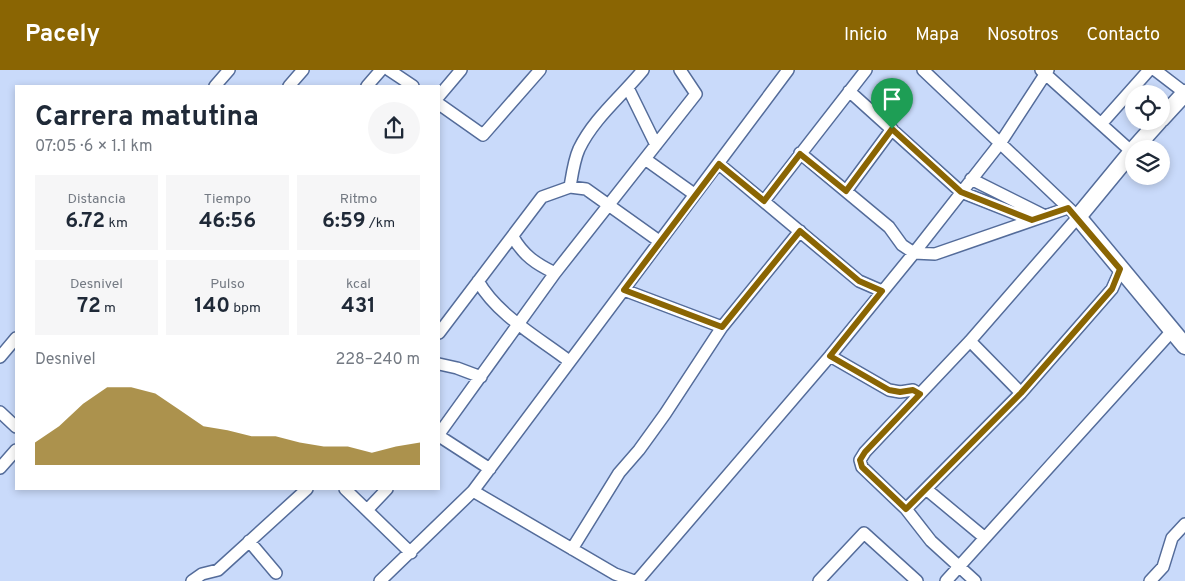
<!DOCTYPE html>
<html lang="es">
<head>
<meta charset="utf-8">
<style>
	:root { --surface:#fff; --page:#f6f6f7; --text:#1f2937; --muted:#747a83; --accent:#8a6503 }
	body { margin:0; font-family:Overpass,sans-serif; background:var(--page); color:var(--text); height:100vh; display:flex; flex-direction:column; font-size:19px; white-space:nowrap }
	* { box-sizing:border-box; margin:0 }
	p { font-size:16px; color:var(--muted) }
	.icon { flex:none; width:28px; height:28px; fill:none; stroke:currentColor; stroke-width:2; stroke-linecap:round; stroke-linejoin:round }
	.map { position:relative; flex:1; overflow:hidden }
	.side { position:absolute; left:15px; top:15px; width:425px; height:405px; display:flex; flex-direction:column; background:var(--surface); border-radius:0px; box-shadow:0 2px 8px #0003 }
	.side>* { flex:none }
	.buttons { position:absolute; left:1125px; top:15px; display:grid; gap:10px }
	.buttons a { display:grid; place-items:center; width:45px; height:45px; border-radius:50%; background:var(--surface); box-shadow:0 2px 8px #0003; font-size:25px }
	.pin { position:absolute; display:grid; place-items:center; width:42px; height:42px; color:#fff; margin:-51px -21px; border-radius:50% 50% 50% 0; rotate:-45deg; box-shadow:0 0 5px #0007 }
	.pin .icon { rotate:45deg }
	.round { display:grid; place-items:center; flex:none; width:52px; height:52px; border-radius:26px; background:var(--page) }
	.summary { display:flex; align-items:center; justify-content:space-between; height:85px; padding:0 20px }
	h1 { font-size:28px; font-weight:700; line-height:38px }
	.stats { display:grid; grid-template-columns:repeat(3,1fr); gap:8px; height:85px; padding:5px 20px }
	.stats div { display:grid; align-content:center; border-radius:0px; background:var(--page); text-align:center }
	.stats b { font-size:21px; font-weight:700 }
	.stats small { font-size:14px; font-weight:400 }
	.stats p { font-size:14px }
	.chart { height:140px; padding:10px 20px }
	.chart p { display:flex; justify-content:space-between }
	.chart svg { width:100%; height:90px; margin-top:5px; fill:var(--accent); opacity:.7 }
	header { display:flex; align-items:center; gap:30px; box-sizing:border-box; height:70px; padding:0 25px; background:var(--accent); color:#fff }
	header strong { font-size:24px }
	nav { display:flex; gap:28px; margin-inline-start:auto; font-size:18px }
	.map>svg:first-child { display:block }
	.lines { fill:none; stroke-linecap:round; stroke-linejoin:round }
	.street-casing { stroke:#546c9a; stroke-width:14 }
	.secondary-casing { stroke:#546c9a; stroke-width:19 }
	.street { stroke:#fff; stroke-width:11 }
	.secondary { stroke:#fff; stroke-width:16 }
	.route-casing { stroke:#fff; stroke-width:10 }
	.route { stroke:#8a6503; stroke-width:6 }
</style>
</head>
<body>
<header>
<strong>Pacely</strong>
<nav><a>Inicio</a><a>Mapa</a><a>Nosotros</a><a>Contacto</a></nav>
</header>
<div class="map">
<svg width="1185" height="511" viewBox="0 0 1185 511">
	<rect width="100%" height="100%" fill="#c9dafa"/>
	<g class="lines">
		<g class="street-casing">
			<path id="street" d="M389 0 413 16
				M923 0 1078 147 970 271 865 382 860 390 862 397 906 439 931 471 975 511
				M1041 0 1132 82
				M1155 0 1185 23
				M215 16 229 0
				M289 16 303 0
				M367 16 381 0
				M628 18 656 75
				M849 21 961 122 1032 150
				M439 26 461 0
				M439 34 483 65 540 0
				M1101 54 1149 0
				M800 83 889 157 902 175 914 183 935 184 1068 138
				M645 89 694 124
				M719 94 859 211 882 221
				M971 109 1045 146
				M570 117C572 105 574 90 579 79 594 48 621 27 643 0
				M846 121 892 59
				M764 131 866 0
				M513 167C523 185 536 194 555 203
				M478 211C497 245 539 268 569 291
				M624 220 722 257
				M439 263 542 127 570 117 586 119 659 171
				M970 271 1021 323
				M830 286 889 320 900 322 913 320 920 324
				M0 287 16 268
				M439 294 457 298 481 307
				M0 342 16 357
				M439 364 555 203 696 24 680 0
				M439 366 490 399
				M0 398 16 380
				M345 419 411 483
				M926 419 985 468
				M473 421 615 504 634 511
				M906 439 1021 323 1112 219 1121 199
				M367 440 387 419
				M249 471 276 503
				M572 479 619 403 639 380 665 344 722 257 800 161
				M192 511 202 504 218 500 307 419
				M380 511 473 421 788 0
				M637 511 830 286 914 183 1001 72 1048 0
				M819 511 864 463 917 511
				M946 511 1172 261
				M1150 511 1163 497 1172 468 1185 454"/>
		</g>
		<g class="secondary-casing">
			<path id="secondary" d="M1161 49 1185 23
				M1134 79 1078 147 1185 276
				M1134 79 1159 51"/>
		</g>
		<use href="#street" class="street"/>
		<use href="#secondary" class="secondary"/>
	</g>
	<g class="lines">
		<g class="route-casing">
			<path id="route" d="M892 59 961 122 1032 150 1068 138 1120 199 1112 219 1021 323 906 439 862 397 860 390 865 382 920 324 913 320 900 322 889 320 830 286 882 221 859 211 800 161 722 257 624 220 719 94 764 131 800 84 846 121Z"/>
		</g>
		<use href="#route" class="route"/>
	</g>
</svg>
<div class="buttons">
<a><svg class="icon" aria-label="locate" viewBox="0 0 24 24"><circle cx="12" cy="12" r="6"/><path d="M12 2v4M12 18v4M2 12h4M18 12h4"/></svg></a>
<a><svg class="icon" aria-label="layers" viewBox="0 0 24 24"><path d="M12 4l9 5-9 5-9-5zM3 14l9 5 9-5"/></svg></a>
</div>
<div class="pin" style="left:892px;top:59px;background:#1e9e55"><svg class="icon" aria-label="arrive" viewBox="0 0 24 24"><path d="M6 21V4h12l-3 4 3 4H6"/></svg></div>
<section class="side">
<div class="summary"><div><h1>Carrera matutina</h1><p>07:05 · 6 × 1.1 km</p></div><a class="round"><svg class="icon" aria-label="share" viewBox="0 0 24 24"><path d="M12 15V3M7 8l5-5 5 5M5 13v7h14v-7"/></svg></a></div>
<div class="stats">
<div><p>Distancia</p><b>6.72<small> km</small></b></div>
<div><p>Tiempo</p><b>46:56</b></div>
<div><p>Ritmo</p><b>6:59<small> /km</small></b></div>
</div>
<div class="stats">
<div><p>Desnivel</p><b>72<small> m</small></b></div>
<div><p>Pulso</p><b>140<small> bpm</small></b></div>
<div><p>kcal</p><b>431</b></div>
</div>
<div class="chart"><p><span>Desnivel</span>228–240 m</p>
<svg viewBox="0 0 160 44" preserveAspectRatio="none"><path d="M0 44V33L10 25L20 14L30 6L40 6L50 9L60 17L70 25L80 27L90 30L100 30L110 33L120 35L130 35L140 38L150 35L160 33V44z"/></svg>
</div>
</section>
</div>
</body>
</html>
